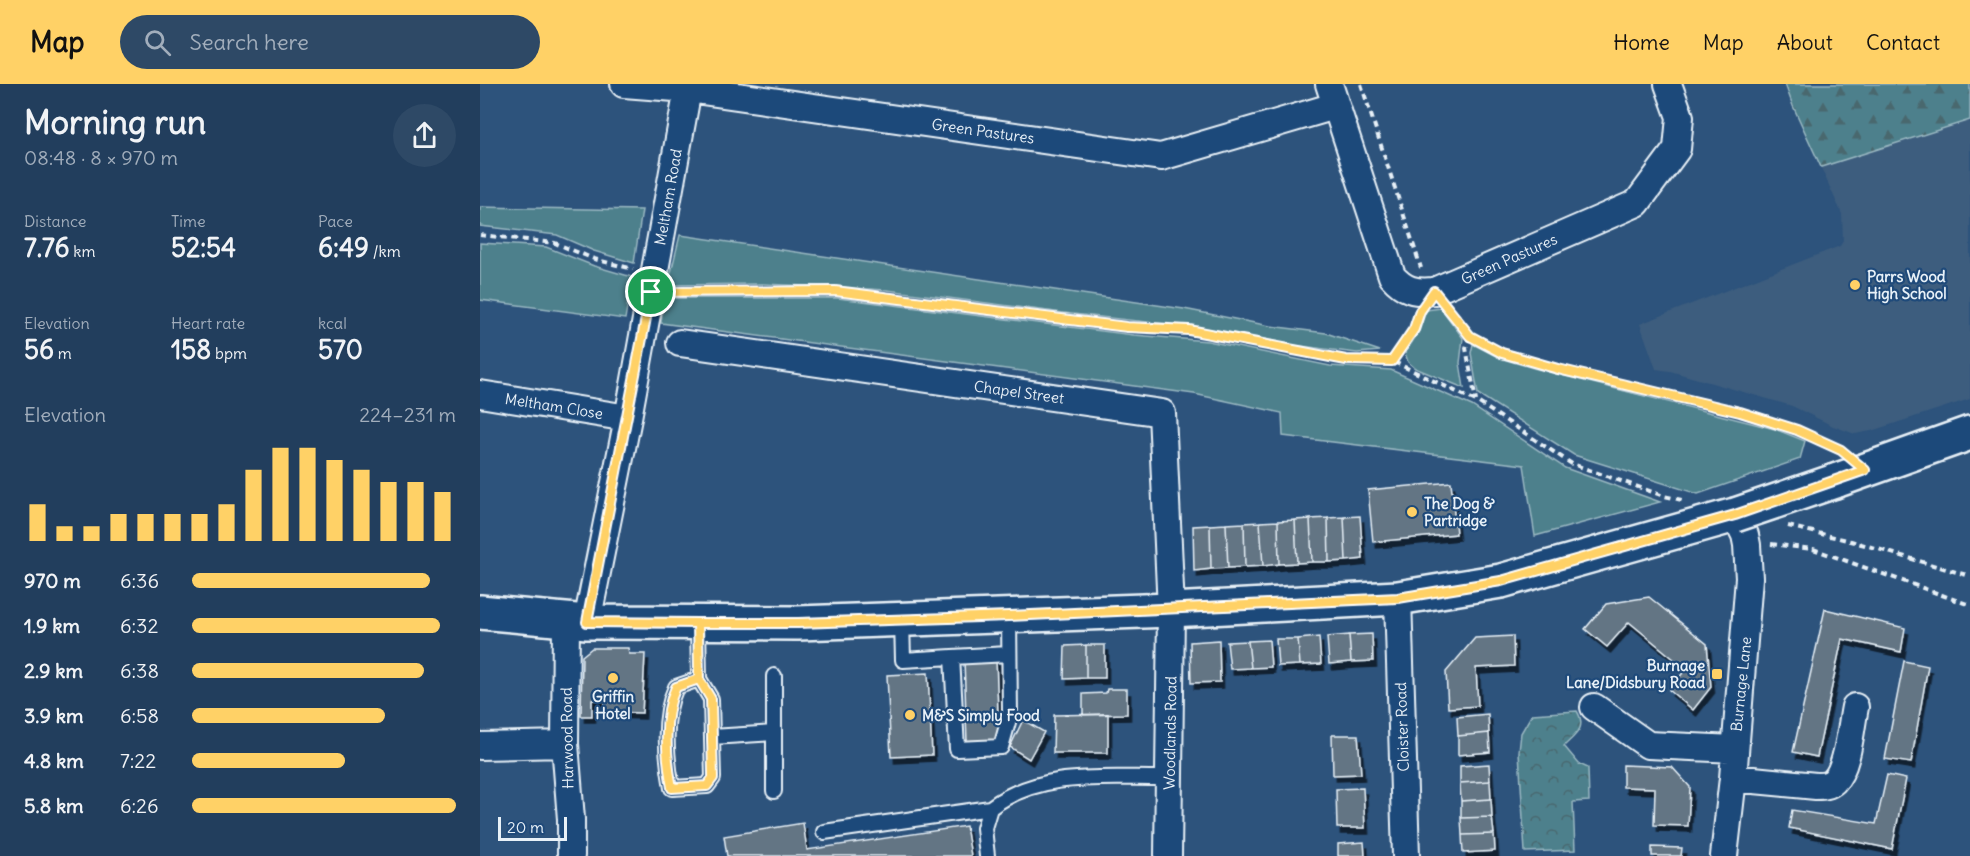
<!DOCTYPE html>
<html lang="en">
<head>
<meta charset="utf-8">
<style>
	:root { --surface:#223e5d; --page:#2e4966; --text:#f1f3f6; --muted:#a2aebc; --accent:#ffd166 }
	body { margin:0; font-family:Delius,sans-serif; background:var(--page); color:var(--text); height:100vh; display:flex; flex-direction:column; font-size:22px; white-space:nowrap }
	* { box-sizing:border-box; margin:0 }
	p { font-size:20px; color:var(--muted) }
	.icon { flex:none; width:33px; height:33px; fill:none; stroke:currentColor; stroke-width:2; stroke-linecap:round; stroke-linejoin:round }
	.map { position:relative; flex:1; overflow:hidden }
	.drawer { display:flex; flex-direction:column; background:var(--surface); width:480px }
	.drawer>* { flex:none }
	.scale { position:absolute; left:18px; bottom:15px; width:69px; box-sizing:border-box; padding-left:6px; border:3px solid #e8f1f8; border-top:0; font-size:16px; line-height:21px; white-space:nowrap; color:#e8f1f8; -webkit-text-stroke:4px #1f4a7a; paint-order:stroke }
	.pin { position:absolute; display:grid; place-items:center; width:51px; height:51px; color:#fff; margin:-26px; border:3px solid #fff; border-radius:50%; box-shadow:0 2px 6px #0007 }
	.round { display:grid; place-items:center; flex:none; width:63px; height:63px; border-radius:32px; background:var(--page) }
	.headline { display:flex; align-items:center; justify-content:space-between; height:102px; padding:0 24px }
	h1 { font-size:33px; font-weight:800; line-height:45px }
	.metrics { display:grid; grid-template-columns:repeat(3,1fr); gap:9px; height:102px; padding:6px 24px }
	.metrics div { display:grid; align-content:center }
	.metrics b { font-size:26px; font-weight:800 }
	.metrics small { font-size:16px; font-weight:400 }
	.metrics p { font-size:16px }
	.chart { height:168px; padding:12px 24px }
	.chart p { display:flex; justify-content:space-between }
	.chart svg { width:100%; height:108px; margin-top:6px; stroke:var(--accent); stroke-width:6 }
	ul { padding:0 24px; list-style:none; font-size:20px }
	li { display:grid; grid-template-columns:96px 72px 1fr; align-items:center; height:45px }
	li i { height:15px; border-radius:8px; background:var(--accent) }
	header { display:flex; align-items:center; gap:36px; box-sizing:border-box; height:84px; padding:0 30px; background:var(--accent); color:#111 }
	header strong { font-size:28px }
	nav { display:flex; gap:33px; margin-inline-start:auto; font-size:21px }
	.search { width:420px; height:54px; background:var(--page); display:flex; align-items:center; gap:15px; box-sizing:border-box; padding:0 21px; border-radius:33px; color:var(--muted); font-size:22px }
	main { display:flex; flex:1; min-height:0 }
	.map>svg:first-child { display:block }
	.built { fill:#3d5d7e }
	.grass { fill:#4d808c; stroke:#9ab8c2; stroke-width:1.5 }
	.forest { fill:url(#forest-firs); stroke:#9ab8c2; stroke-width:1.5 }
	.park { fill:url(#park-crowns); stroke:#9ab8c2; stroke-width:1.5 }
	.building { fill:#637584; stroke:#e8f1f8; stroke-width:1.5; filter:url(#shadow) }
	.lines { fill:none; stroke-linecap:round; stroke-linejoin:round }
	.service-casing { stroke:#e8f1f8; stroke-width:18 }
	.minor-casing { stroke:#e8f1f8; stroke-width:30 }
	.primary-casing { stroke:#e8f1f8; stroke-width:38 }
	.path { stroke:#e8f1f8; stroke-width:4; stroke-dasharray:6 4.5; stroke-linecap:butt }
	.service { stroke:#1f4a7a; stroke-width:14 }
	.minor { stroke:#1f4a7a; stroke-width:26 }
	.primary { stroke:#1f4a7a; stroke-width:33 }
	.primary-bridge-casing { stroke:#e8f1f8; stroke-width:38; stroke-linecap:butt }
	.primary-bridge { stroke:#1f4a7a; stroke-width:33 }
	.route-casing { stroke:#fff; stroke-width:12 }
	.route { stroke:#ffd166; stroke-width:8 }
	.poi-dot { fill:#ffd166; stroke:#1f4a7a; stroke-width:2 }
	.labels { text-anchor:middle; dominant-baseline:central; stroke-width:4.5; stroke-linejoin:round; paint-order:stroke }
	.street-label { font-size:15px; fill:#e8f1f8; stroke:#1f4a7a }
	.poi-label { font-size:15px; font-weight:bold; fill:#e8f1f8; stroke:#1f4a7a; text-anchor:start }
</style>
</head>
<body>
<header>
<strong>Map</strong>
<div class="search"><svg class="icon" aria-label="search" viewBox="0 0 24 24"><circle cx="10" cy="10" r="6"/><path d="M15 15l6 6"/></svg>Search here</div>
<nav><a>Home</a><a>Map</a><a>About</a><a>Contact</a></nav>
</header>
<main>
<section class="drawer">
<div class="headline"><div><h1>Morning run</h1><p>08:48 · 8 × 970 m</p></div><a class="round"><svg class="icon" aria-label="share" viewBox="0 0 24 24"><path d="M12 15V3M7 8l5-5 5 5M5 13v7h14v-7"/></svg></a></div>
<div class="metrics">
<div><p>Distance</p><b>7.76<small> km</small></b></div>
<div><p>Time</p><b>52:54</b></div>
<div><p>Pace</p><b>6:49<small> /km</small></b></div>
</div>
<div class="metrics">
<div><p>Elevation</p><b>56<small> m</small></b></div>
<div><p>Heart rate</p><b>158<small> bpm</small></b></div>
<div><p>kcal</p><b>570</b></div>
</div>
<div class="chart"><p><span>Elevation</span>224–231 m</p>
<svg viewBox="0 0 160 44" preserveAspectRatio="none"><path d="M5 44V29M15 44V38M25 44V38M35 44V33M45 44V33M55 44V33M65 44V33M75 44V29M85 44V15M95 44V6M105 44V6M115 44V11M125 44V15M135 44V20M145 44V20M155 44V24"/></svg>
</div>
<ul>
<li><b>970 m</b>6:36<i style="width:90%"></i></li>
<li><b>1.9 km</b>6:32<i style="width:94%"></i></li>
<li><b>2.9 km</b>6:38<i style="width:88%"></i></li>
<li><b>3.9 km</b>6:58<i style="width:73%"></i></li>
<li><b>4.8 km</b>7:22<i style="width:58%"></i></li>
<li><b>5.8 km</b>6:26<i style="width:100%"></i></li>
</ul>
</section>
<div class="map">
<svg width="1490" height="772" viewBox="0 0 1490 772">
	<defs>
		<pattern id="forest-firs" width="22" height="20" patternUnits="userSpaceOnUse" patternTransform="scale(1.5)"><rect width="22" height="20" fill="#4d808c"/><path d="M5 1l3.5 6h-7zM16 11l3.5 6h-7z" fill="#4a676e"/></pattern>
		<pattern id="park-crowns" width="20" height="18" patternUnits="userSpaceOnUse" patternTransform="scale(1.5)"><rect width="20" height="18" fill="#4d808c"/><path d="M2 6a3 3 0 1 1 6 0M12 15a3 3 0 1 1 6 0" fill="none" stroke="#4a676e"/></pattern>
		<filter id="shadow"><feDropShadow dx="3.5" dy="6" stdDeviation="0" flood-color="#0009"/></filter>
	</defs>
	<rect width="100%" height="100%" fill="#2d537c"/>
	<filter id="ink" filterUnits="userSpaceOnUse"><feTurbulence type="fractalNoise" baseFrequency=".0167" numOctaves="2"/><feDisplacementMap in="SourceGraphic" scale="12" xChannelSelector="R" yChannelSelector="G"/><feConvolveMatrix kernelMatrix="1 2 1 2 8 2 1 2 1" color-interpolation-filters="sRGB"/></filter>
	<g filter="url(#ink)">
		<path class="built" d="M1305 0H1490V315L1391 347 1375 350 1353 342 1312 322 1190 287 1176 285 1160 240 1360 162 1363 157 1362 130 1313 22Z"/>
		<path class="grass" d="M0 123 162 126 154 179 114 167 77 151 0 142Z
			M200 151 704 225 790 242 846 249 900 267 877 269 795 259 722 244 583 229 407 206 283 200 188 201Z
			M0 159 66 163 114 182 152 193 145 235 0 216Z
			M184 214H358L654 251 728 257 850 282 911 286 992 322 1085 384 1180 418 1055 452 1044 381 803 352 802 329 714 310 181 239Z
			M961 224 983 254 980 279 984 304 935 284 928 278 925 269 939 247 946 226Z
			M993 260 1020 274 1054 284 1295 345 1325 357 1320 375 1218 410 1094 371 998 310 991 269Z"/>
		<path class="forest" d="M1305 0H1490V36L1341 83 1313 22Z"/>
		<path class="park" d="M1097 627C1107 644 1096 650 1084 662L1099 680 1108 684 1109 717 1093 718 1095 766 1045 768 1039 668 1041 649 1052 630Z"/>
		<path class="building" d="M971 398 976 450 893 458 888 406Z
			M880 432 883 475 866 477 864 433Z
			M864 433 866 477 849 478 848 434Z
			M848 434 849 478H832L830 435Z
			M830 435 832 478 817 479 815 436Z
			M815 436 817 479 799 480 798 437Z
			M798 437 799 480 783 482 780 438Z
			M780 438 783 482 765 483 764 439Z
			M764 439 765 483 748 484 746 440Z
			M746 440 748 484 731 485 730 441Z
			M730 441 731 485 714 487 713 442Z
			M1169 513 1227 560 1231 603 1213 626 1189 606 1206 585 1149 538 1127 563 1105 545 1126 520Z
			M1345 525 1425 544 1421 568 1362 555 1337 673 1313 668Z
			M892 550 893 577 871 578 869 551Z
			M869 551 871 578 849 580 847 553Z
			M1033 552 1034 582 996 584 998 622 968 624 966 588 995 554Z
			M839 553 841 580 820 581 818 555Z
			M796 555H818L820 581 798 582Z
			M739 556 740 598 711 599 710 558Z
			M789 556 791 583 771 584 768 557Z
			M768 557 771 584 750 585 747 558Z
			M606 561V594L584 595 585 562Z
			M606 561H625V594H606Z
			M112 564H148L149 570H165L162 629 125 628V616H112V632H101L102 572Z
			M516 575 519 657 487 658 484 576Z
			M1424 577 1448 582 1431 679 1405 675Z
			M448 589 452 671 411 673 407 591Z
			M627 605H647V630L603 631V610L626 609Z
			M628 630V669H573L574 631Z
			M1008 630 1009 649 978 652 977 633Z
			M543 636 564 648 549 675 530 663Z
			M1009 649 1010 668 978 671V652Z
			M852 651H878L881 690 853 691Z
			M1009 680 1010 697 980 699V682Z
			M1143 681 1192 683 1210 703 1208 742 1174 741 1175 704 1143 703Z
			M1407 691 1426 695 1412 765 1309 744 1312 726 1396 740Z
			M1010 697 1011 715 981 717 980 699Z
			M883 704 885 744H857L856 705Z
			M1011 715 1012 733 981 734V717Z
			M1012 733 1014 750 982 751 981 734Z
			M323 739 327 766 486 742 491 772H247L244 752Z
			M1014 750 1015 767 983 769 982 751Z
			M884 758 885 772H858V760Z
			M1172 763 1202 764 1201 772H1172Z"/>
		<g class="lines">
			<g class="service-casing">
				<path id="service" d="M422 536 423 576 472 573 477 665 521 663 530 631 529 532
					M218 539 219 595 231 615 233 694 227 702 192 704C186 672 182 633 196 603L219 595
					M472 573 529 570
					M232 653 294 649
					M294 707V592
					M344 748 510 724C561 685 629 695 689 694
					M507 772 504 744 510 724"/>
			</g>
			<g class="minor-casing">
				<path id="minor" d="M144 0 208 5 681 73 855 22
					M849 0 912 192C924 206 935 209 954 207L1157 119 1197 65 1200 33 1188 0
					M200 259 682 329 691 526 688 772
					M0 310 148 334
					M918 514 926 772
					M86 536 85 660 91 735V772
					M107 538 148 334 208 5
					M1114 623 1168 661 1255 665
					M0 662 85 660
					M1253 694 1336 702C1343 702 1349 702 1354 697 1368 684 1371 642 1375 623
					M1244 772 1253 694 1269 494 1267 461 1265 451 1255 431"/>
			</g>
			<g class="primary-casing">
				<path id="primary" d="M1355 397 1490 349
					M0 528 107 538 318 539 691 526 918 514 1021 497 1255 431"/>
			</g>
			<path class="path" d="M881 0 941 184
				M0 151 75 159 114 175 153 185
				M195 207H355L647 243 709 246 866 276 912 277 996 317 1092 380 1184 412 1202 416
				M969 224 990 252 1022 269 1078 285 1260 328 1317 346 1361 366
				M990 252 986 264 996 317
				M912 277 934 245 939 231
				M1308 442 1371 457 1490 492
				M1291 460 1333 465 1490 521"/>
			<use href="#service" class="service"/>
			<use href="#minor" class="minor"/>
			<use href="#primary" class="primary"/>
			<g class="primary-bridge-casing">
				<path id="primary-bridge" d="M1255 431 1355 397"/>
			</g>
			<use href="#primary-bridge" class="primary-bridge"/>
		</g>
	</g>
	<g class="lines" filter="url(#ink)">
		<g class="route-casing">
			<path id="route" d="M171 208 107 538 218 539 219 595 196 603C182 633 186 672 192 704L227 702 233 694 231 615 219 595 218 539H318L529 532 918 514 1021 497 1255 431 1385 386 1361 366 1317 346 1260 328 1078 285 1022 269 990 252 954 207 940 227 934 245 912 277 866 276 709 246 647 243 355 207 171 208"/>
		</g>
		<use href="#route" class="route"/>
	</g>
	<g class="poi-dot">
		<circle cx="1375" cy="201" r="6"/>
		<circle cx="932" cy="428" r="6"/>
		<rect x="1231" y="584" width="12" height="12" rx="3"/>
		<circle cx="133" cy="594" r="6"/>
		<circle cx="430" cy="631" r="6"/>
	</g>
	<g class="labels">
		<g class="street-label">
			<text transform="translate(503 47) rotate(8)">Green Pastures</text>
			<text transform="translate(188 113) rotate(-80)">Meltham Road</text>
			<text transform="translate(1029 175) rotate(-24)">Green Pastures</text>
			<text transform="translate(539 308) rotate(8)">Chapel Street</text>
			<text transform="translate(74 322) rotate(9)">Meltham Close</text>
			<text transform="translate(1261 600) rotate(-84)">Burnage Lane</text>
			<text transform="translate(922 643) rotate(-92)">Cloister Road</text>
			<text transform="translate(690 649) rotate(-89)">Woodlands Road</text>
			<text transform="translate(87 654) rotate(-91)">Harwood Road</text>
		</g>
		<g class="poi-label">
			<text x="1387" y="192">Parrs Wood<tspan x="1387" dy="17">High School</tspan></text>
			<text x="944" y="419">The Dog &amp;<tspan x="944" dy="17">Partridge</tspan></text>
			<text x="1225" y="581" text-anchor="end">Burnage<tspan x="1225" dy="17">Lane/Didsbury Road</tspan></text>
			<text x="133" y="612" text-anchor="middle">Griffin<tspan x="133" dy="17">Hotel</tspan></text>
			<text x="442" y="631">M&amp;S Simply Food</text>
		</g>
	</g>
</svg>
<div class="scale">20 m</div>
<div class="pin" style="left:171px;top:208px;background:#1e9e55"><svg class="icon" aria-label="arrive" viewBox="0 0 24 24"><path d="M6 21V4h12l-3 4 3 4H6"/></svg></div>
</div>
</main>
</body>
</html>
